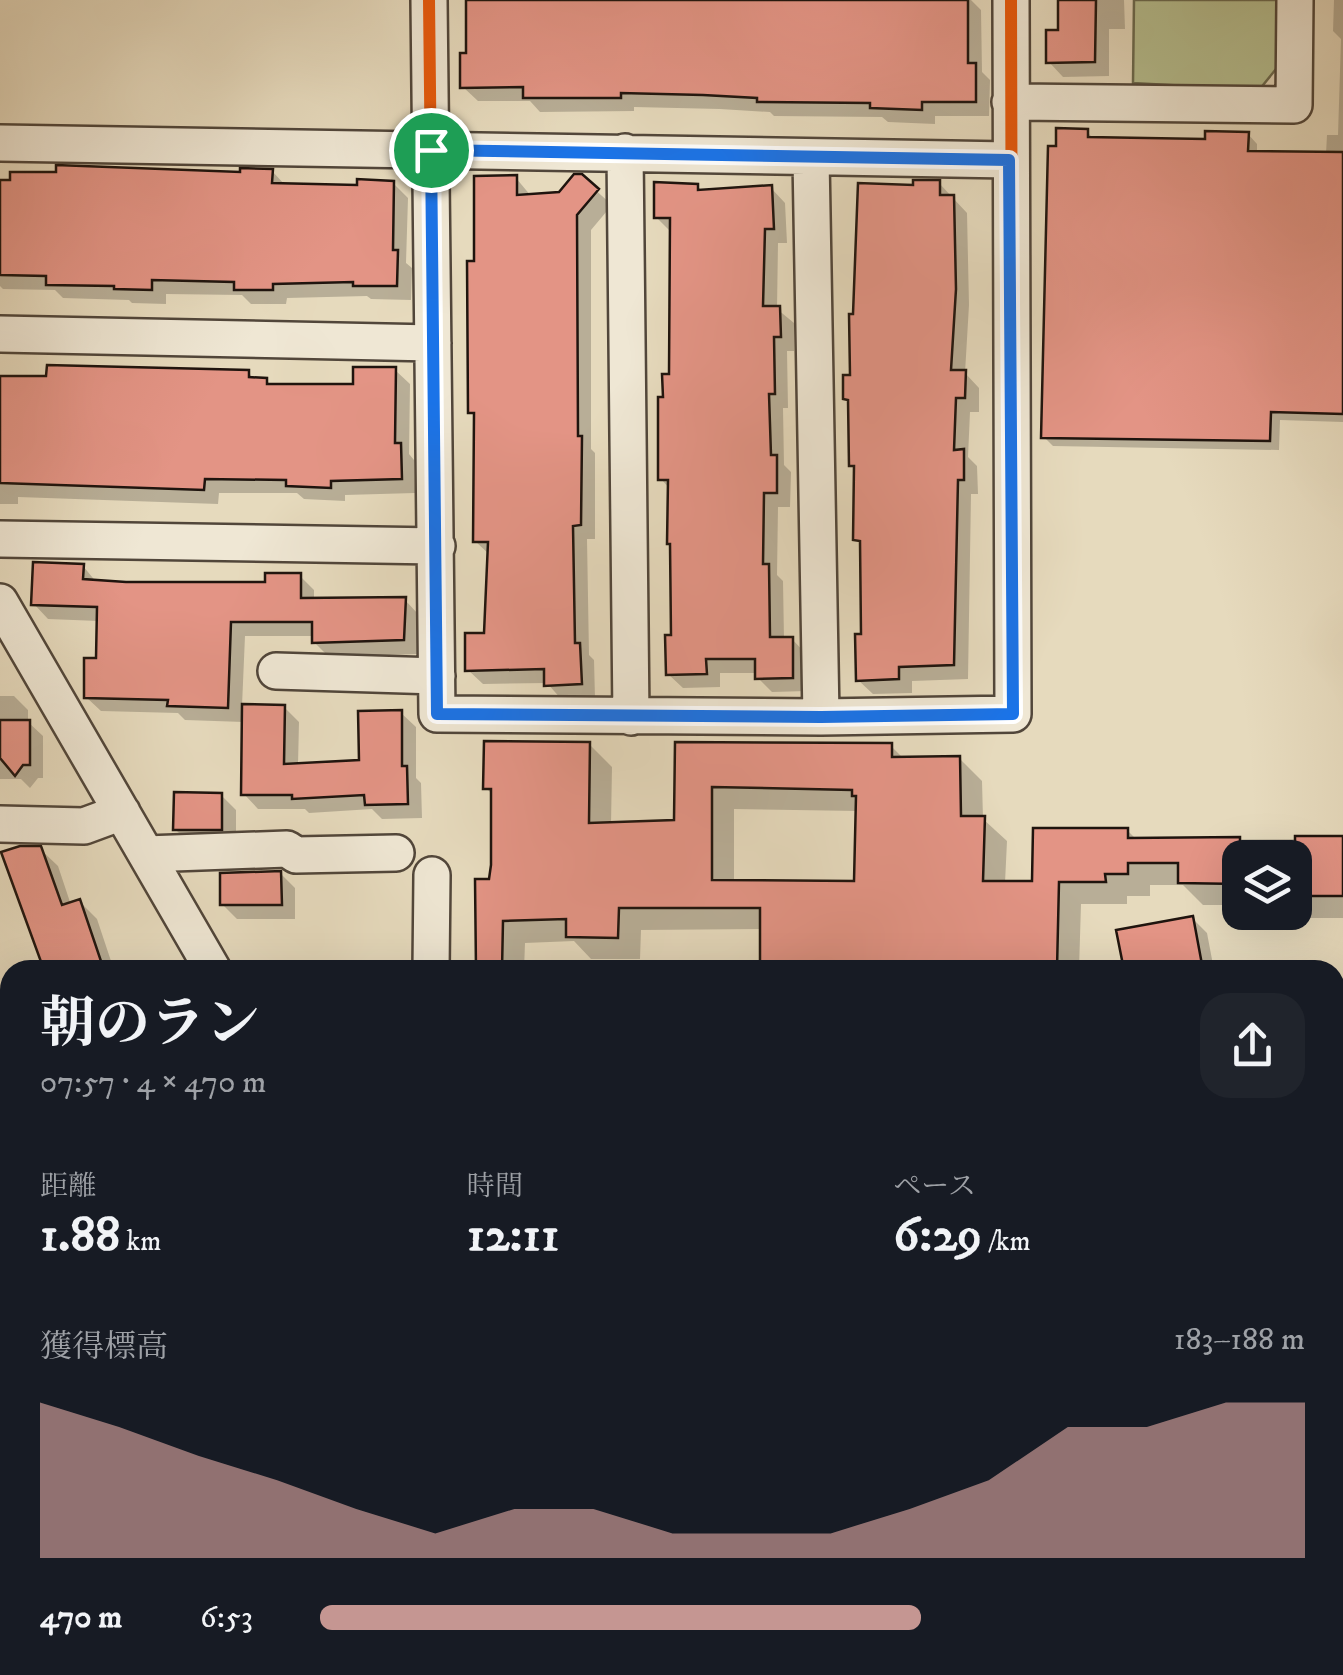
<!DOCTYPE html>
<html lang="ja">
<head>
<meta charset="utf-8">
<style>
	:root { --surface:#171b24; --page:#20242c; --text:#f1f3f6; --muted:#9ea1a6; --accent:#c59692 }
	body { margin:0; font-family:"IM FELL DW Pica","Noto Serif JP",serif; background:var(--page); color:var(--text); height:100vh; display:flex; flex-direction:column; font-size:38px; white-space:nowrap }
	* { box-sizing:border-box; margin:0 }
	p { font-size:32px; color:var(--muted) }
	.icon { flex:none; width:55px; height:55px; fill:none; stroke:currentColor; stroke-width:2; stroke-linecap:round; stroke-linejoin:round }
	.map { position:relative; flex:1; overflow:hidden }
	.panel { position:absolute; left:0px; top:960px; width:1345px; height:715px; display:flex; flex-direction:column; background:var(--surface); border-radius:30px 30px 0 0; box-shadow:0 10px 40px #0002 }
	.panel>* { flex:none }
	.tools { position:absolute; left:1222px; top:840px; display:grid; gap:20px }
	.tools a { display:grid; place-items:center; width:90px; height:90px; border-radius:20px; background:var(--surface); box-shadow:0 10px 40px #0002; font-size:50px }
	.pin { position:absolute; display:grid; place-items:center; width:85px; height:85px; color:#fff; margin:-42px; border:5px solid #fff; border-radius:50%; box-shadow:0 2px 10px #0007 }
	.round { display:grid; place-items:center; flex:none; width:105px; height:105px; border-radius:30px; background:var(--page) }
	.summary { display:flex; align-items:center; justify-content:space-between; height:170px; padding:0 40px }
	h1 { font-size:55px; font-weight:700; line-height:75px }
	.metrics { display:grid; grid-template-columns:repeat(3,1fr); gap:15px; height:170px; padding:10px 40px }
	.metrics div { display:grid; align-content:center }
	.metrics b { font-size:50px; font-weight:700 }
	.metrics small { font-size:28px; font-weight:400 }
	.metrics p { font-size:28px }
	.chart { height:280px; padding:20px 40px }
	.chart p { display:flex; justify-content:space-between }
	.chart svg { width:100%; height:180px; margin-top:10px; fill:var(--accent); opacity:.7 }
	ul { padding:0 40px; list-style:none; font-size:32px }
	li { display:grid; grid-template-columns:160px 120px 1fr; align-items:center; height:75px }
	li i { height:25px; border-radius:12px; background:var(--accent) }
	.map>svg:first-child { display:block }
	.green { fill:#b6bf90; stroke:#6a6a4f; stroke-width:2.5 }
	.shadow { fill:#0003; fill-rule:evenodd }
	.building { fill:#e39485; stroke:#1f140e; stroke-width:2.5; fill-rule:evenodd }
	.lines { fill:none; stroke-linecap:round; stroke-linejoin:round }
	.service-casing { stroke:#51463a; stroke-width:22 }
	.minor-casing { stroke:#51463a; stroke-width:40 }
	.trunk-casing { stroke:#1f140e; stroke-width:60 }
	.service { stroke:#efe7d4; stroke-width:18 }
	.minor { stroke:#efe7d4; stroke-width:35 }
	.trunk { stroke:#e3bd7e; stroke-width:55 }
	.cycleway-casing { stroke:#efe7d4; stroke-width:19 }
	.cycleway { stroke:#e8590c; stroke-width:12 }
	.route-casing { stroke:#fff; stroke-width:20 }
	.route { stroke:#1a73e8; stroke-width:12 }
</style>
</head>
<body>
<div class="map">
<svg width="1343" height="1675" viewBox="0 0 1343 1675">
	<rect width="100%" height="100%" fill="#e6dabd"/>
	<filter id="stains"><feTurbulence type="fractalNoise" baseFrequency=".002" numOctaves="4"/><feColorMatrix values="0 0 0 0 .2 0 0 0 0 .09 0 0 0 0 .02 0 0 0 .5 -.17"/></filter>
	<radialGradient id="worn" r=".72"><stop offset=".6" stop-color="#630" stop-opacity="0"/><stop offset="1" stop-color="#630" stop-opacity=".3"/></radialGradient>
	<path class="green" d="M1134 0H1280V64L1259 90 1133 83Z"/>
	<path class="shadow" d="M469 0H971L981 10 982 72 990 80 989 116H935V124L888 122 882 117 774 116 770 112 720 109 634 107V111L540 112 530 101H478L463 87 468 55Z
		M1061 0H1124L1125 29H1109V76L1063 77 1049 62 1060 32Z
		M1334 0H1343V422L1280 420 1279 450 1053 446 1044 437 1058 149 1087 132 1095 140 1207 141 1248 134 1257 144V154H1326L1327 135H1338L1341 39 1333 31Z
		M272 171 286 186 359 187 393 183 408 198 406 263 412 268 411 300 371 299 367 296 287 298 286 304H251L242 295 166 294V304L132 303 129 300 63 298 55 290 3 289 0 286V197Z
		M581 177 612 205 591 230V449L595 453V539H587L589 655 594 660 595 698 562 700 547 683 483 684 468 670 487 635 490 555 475 541 476 417 470 412 476 263 516 178 531 196 560 194Z
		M939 183 967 213 969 305 965 373 979 388V412H970L968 457 977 466 978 494H971L968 679 912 681V693L873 694 858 680 864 637 862 546 856 539V470L851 465V404L845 398 852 378 856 316 916 187Z
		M697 186 703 192 771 188 785 203 787 243H778L777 309 794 323V351H787L788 408H783L784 465 791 472 790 507H778L777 575 783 581 784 639H792L806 654 807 691 772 692 758 678V673H720V687L683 688 668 674 674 637 670 489 661 479 666 399 672 377 671 232 656 217Z
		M395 370 410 384 409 454 414 460 415 493 345 495V501L304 499 297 493H219L218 504 18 497V504H0V378L248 372 255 380H266L273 387H355Z
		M83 566 97 583 267 585 300 576 314 590V600H405L419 615 418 654 329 657 314 642V636H245L242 706 284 707 299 722 298 765 361 762 401 713 416 727V778L421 783 422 818 382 819 372 809 309 813 305 809H258L244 794V722L185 720 178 713 101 711 86 697 98 661 99 621 48 619 34 604Z
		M0 696H14L28 710V722L43 736V778H38L30 788 21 779H0Z
		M589 744 612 767 611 825 676 823 677 745 891 746 904 759 959 758 982 781 983 819 1007 841 1005 883H1035L1127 830 1137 840 1343 839V918H1302L1295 911V858H1240V905H1203L1183 885H1150V896H1127V904H1081L1079 970H762V929L641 930 640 959H591L574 941 525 943 524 970H472V966H479L491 881 494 796 486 788ZM734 809 858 811 856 883H734Z
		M221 795 236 810V844H190L175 829Z
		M40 849 58 866 71 905 80 902 97 919 114 970H40L46 968Z
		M280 873 295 888V919H237L222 904Z
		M1192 918 1207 933 1214 970H1126Z
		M10 981V1079L0 1055V985Z
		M1335 983 1343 986V1053H1335Z
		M1335 1339H1343V1412L1335 1404Z
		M0 1582H10V1665H114V1675H0Z
		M1335 1582 1343 1596V1675H1063L1079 1665H1335Z
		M185 1665H235L219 1675H195Z
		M357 1665H519L502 1675H340Z
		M820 1665H903L909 1675H803Z"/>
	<path class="building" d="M466 0H968V63H976V102H922V110L870 108V103L757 102V98L703 95 621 93V98H523V87L460 88V53H466Z
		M1058 0H1096L1095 62 1046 63V30H1058Z
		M1056 128 1088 129V137L1205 139V131L1249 132 1248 151 1343 152V414L1271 412 1270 441 1041 438 1048 146H1056Z
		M56 165 240 172V168L273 169 272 183 357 185V179L394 181 393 250H398L397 286H353V282L273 284V290H234V282L152 280V290L114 289V286L46 285V276L0 275V180H10V172H56Z
		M574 174H582L599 189 577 215 578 436H582L581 525 573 526 575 643H580L582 684 544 686V669L465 671V633H484L488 542H473L474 413H468L467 261H474V176L517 175V195L559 192Z
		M913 180H940V195H954L956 289 951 370H966L965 398H956L954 450 964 449V480H958L954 665 899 667V679L856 681 855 634H861L860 541 853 540 854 466H849L848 400 843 399V375H850L849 314H853L858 183 913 185Z
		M654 182 698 184V190L772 185 774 229H765L763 306H780L781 337H774L775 394H769L771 455H777V493H764L763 564H769L770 637H793V678L755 679V659H706L707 674 666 675 665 635H671L670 544H667L668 480H658V397H663L662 374H669L670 218H654Z
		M47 365 249 370V377L267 378V384H353V367H396L395 443H401L402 479 331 481V488L286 486V480L205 479 204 490 0 483V376H46Z
		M33 562 84 564 83 579 126 582H265V573H301V598L406 597 404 640 312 643V622H231L228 708 167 706 168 700 84 698V658H96L97 607 31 605Z
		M242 704 285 705 284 764 359 760 358 711 402 710V766H407L408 804 365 805 364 795 292 799V795H241Z
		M0 720H30V765H23L15 776 0 758Z
		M484 741 590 742 589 823 674 820 675 742 892 743V757L960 756 961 816H985L983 881H1032L1033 828H1128V838L1240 837V884L1178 883V863H1128V874H1105L1106 882H1059L1057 969 760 970V908H619L618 938 566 937V919L503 921 502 970H476L475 879H489L491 865V789H483ZM712 787 852 790V796H856L854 881 712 880Z
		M174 792 222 793V830H173Z
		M1295 836H1343V896H1295Z
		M20 846H41L62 905 80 899 104 970H44L1 852Z
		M281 871 282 905H220V873Z
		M1193 916 1203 970H1124L1116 930Z"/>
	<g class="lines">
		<g class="service-casing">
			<path id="service" d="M572 1675 589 1665"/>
		</g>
		<g class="minor-casing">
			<path id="minor" d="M429 0 437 714 821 717 1013 714 1011 0
				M1010 102 1294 105 1295 0
				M0 143 1009 160
				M625 152 631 717
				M811 158 821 717
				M0 334 433 343
				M0 539 437 546
				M0 602 213 970
				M276 671 437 676
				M0 824 84 826 122 812
				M146 854 287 849 296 855 396 853
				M431 970 432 875
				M600 1665 606 1675"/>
		</g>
		<g class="trunk-casing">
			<path id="trunk" d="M0 1162H10
				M1335 1171H1343
				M0 1212H10
				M1335 1222H1343"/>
		</g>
		<use href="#service" class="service"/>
		<use href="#minor" class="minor"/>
		<use href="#trunk" class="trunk"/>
		<g class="cycleway-casing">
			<path id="cycleway" d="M429 0 437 714 821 717 1013 714 1011 0"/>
		</g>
		<use href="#cycleway" class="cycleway"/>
	</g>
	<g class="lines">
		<g class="route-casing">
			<path id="route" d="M431 150 1009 160 1013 714 821 717 437 714Z"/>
		</g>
		<use href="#route" class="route"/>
	</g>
	<rect width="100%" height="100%" filter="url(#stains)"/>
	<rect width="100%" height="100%" fill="url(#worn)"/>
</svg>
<div class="tools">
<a><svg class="icon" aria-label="layers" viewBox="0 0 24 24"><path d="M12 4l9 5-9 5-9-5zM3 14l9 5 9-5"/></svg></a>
</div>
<div class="pin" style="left:431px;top:150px;background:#1e9e55"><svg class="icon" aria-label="arrive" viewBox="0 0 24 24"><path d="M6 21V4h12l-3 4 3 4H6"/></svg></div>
<section class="panel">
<div class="summary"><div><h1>朝のラン</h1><p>07:57 · 4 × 470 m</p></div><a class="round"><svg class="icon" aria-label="share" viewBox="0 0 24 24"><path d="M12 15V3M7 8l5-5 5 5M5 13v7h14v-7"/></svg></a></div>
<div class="metrics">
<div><p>距離</p><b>1.88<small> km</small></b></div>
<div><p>時間</p><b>12:11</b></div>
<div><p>ペース</p><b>6:29<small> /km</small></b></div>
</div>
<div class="chart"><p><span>獲得標高</span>183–188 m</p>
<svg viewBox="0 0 160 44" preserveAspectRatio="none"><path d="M0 44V6L10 12L20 19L30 25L40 32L50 38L60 32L70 32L80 38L90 38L100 38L110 32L120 25L130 12L140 12L150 6L160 6V44z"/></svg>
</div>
<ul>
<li><b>470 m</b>6:53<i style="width:61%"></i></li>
</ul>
</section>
</div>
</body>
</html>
